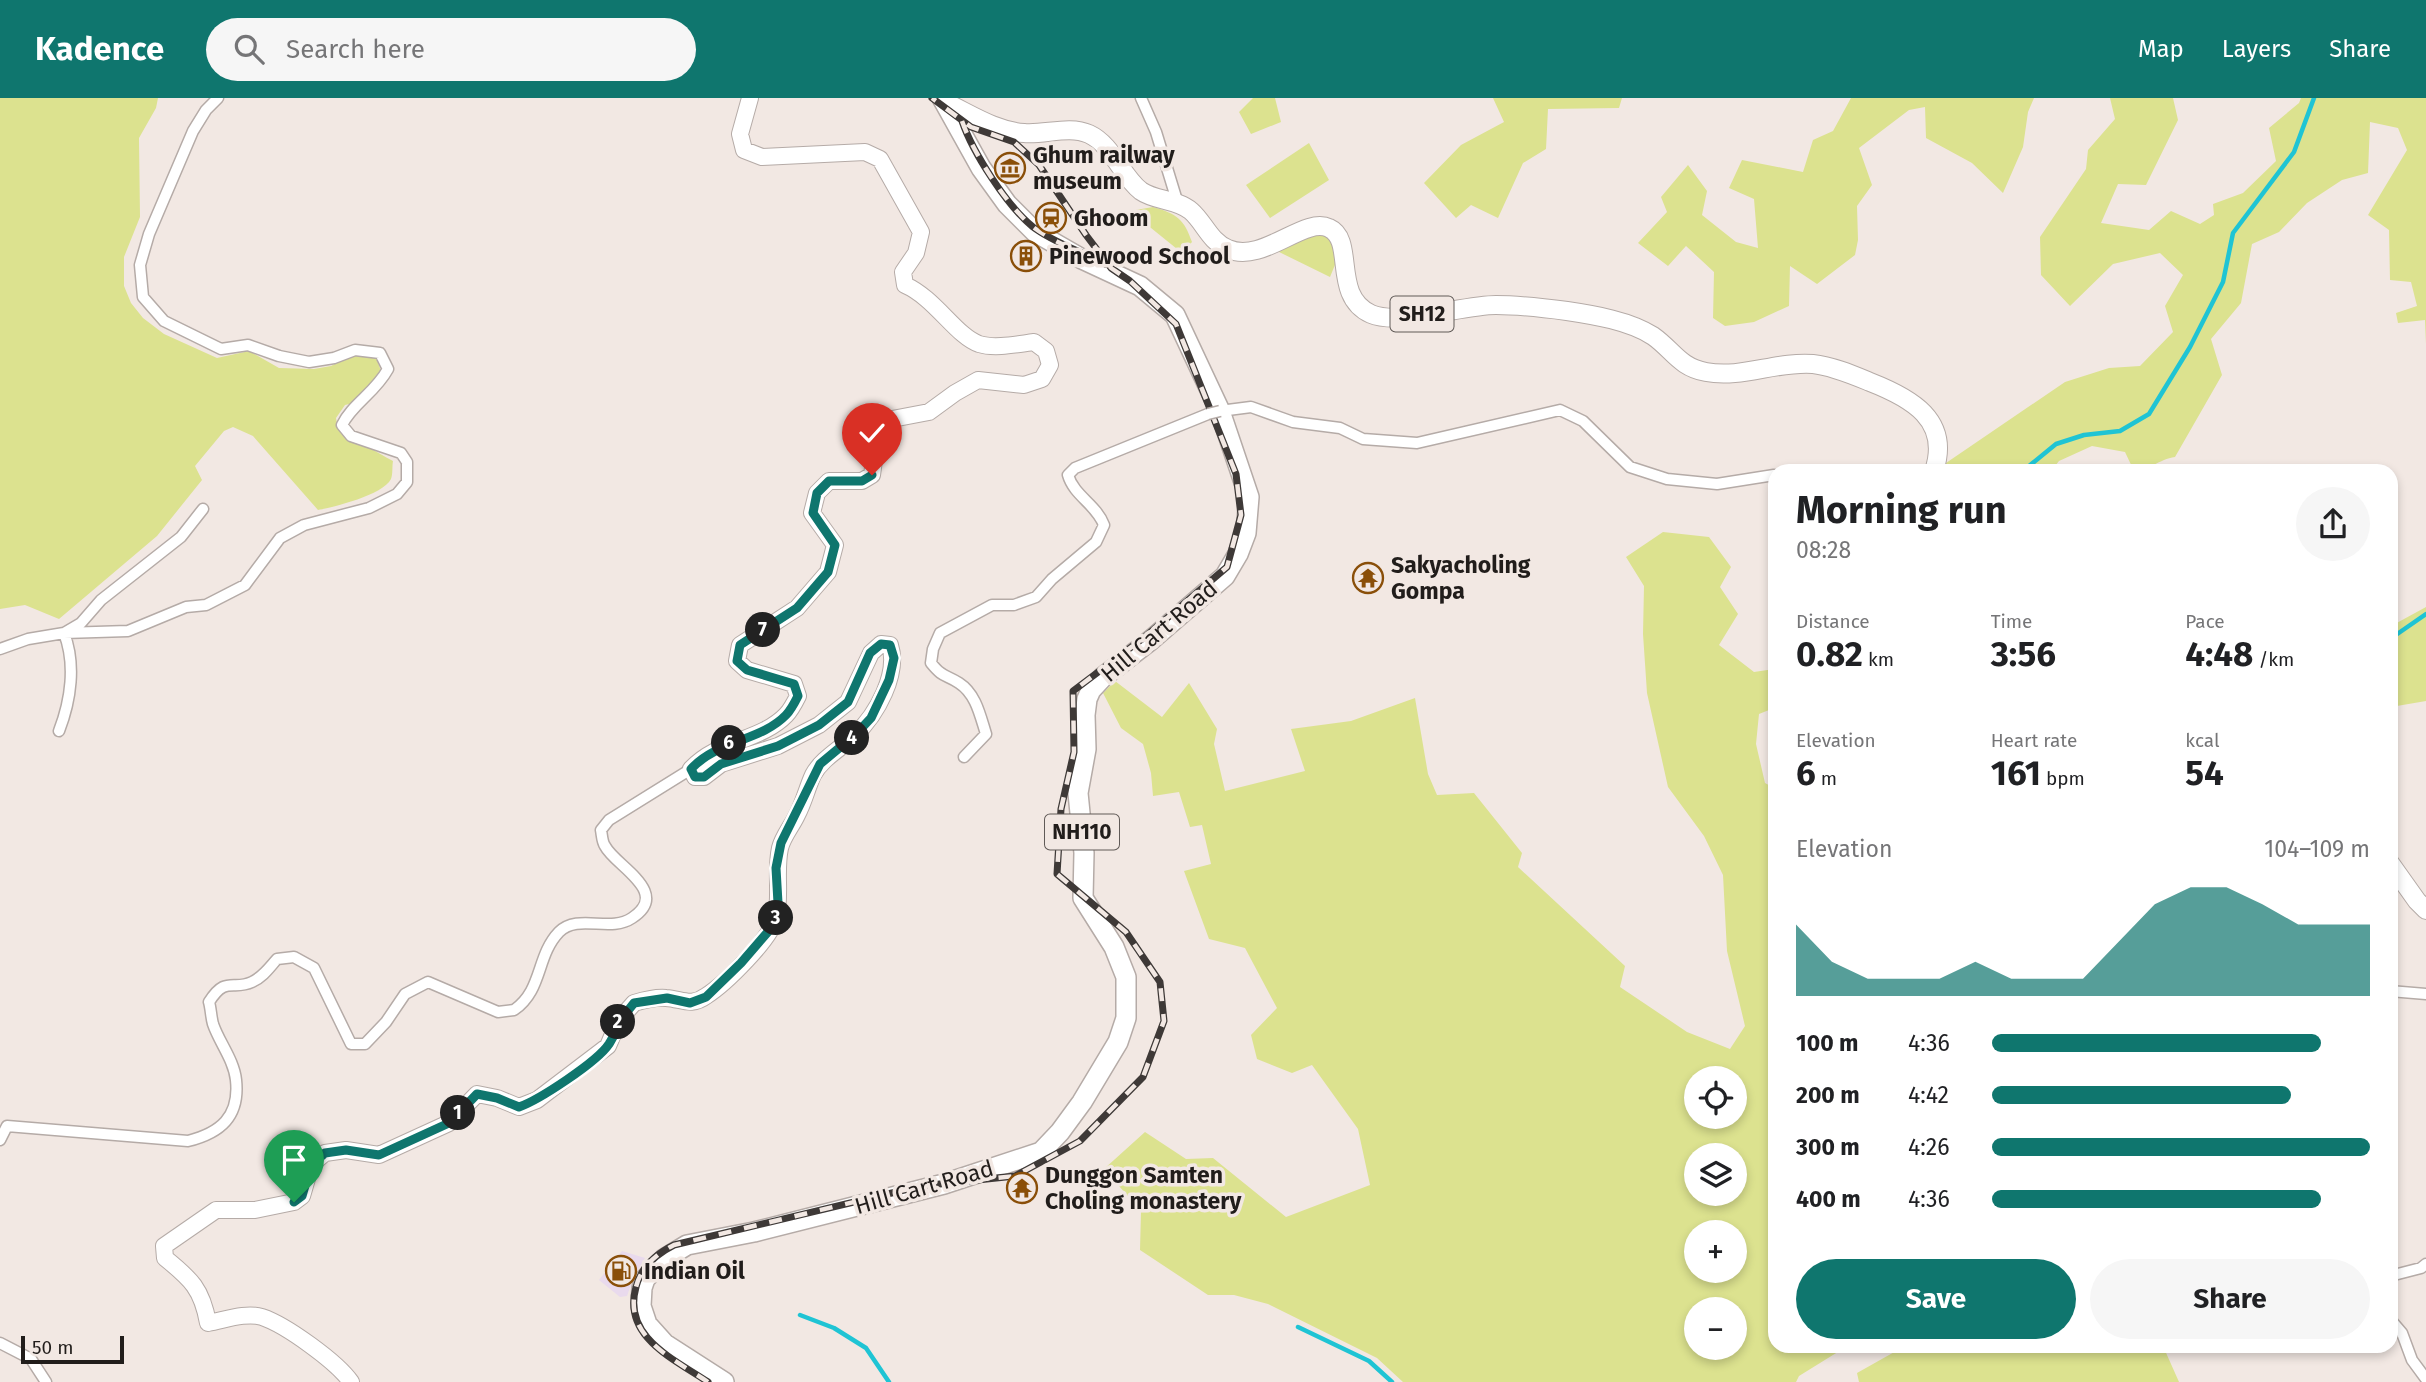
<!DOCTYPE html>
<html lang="en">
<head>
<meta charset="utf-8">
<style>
	:root { --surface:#fff; --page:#f6f6f6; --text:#202124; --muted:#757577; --accent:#0f766e }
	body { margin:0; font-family:"Fira Sans",sans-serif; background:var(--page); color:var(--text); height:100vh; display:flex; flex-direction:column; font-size:26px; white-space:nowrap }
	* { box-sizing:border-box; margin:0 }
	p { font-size:23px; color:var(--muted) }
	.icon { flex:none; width:38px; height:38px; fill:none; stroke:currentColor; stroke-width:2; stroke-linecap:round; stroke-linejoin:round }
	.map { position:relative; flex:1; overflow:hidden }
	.panel { position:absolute; left:1768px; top:366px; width:630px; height:889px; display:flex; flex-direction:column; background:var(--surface); border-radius:21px; box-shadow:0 4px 10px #0003 }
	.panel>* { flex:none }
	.buttons { position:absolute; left:1684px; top:968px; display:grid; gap:14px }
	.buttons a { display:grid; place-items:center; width:63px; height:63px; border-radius:50%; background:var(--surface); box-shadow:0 4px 10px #0003; font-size:35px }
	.scale { position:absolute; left:21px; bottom:18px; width:103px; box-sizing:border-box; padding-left:7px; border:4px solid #211d1b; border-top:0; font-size:19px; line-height:24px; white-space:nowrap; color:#211d1b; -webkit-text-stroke:5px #f2e8e3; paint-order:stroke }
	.pin { position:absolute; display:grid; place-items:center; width:60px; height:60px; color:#fff; margin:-72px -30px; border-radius:50% 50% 50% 0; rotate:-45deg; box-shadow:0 0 7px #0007 }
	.pin .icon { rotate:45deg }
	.km { position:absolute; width:35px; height:35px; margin:-18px; border-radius:50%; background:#222; color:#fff; font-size:19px; line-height:35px; text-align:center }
	.round { display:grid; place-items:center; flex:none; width:74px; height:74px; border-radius:37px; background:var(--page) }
	.summary { display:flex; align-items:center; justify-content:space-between; height:119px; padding:0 28px }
	h1 { font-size:38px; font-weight:700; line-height:52px }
	.stats { display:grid; grid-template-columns:repeat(3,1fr); gap:10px; height:119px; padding:7px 28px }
	.stats div { display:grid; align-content:center }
	.stats b { font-size:35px; font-weight:700 }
	.stats small { font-size:19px; font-weight:400 }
	.stats p { font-size:19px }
	.chart { height:196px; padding:14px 28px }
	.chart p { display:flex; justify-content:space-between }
	.chart svg { width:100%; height:126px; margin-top:7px; fill:var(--accent); opacity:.7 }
	.action { display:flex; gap:14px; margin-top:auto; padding:14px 28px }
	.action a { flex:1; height:80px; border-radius:42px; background:var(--accent); color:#fff; font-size:28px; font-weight:700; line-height:80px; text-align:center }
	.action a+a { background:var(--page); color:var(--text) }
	ul { padding:0 28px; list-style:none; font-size:23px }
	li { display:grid; grid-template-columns:112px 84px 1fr; align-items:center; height:52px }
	li i { height:18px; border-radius:9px; background:var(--accent) }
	header { display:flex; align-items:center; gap:42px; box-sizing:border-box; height:98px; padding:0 35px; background:var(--accent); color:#fff }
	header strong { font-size:33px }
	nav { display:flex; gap:38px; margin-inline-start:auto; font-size:24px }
	.search { width:490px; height:63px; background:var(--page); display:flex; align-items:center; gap:18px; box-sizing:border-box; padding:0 24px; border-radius:38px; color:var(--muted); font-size:26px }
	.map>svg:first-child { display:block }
	.commercial { fill:#e9daed }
	.green { fill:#dce28f; fill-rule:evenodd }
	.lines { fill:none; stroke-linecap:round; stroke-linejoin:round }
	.stream { stroke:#1fc4d4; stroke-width:4.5 }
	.minor-casing { stroke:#b5aba7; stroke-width:13 }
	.secondary-casing { stroke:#b5aba7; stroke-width:18 }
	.primary-casing { stroke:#b5aba7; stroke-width:20 }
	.trunk-casing { stroke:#b5aba7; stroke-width:22 }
	.minor { stroke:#fff; stroke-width:10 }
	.secondary { stroke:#fff; stroke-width:16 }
	.primary { stroke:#fff; stroke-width:18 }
	.trunk { stroke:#fff; stroke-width:19 }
	.rail-casing { stroke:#3e3937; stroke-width:7 }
	.rail { stroke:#f2e8e3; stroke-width:4.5; stroke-dasharray:13; stroke-linecap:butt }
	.minor-bridge-casing { stroke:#b5aba7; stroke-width:13; stroke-linecap:butt }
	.minor-bridge { stroke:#fff; stroke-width:10 }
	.route-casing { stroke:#fff; stroke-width:14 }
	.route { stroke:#0f766e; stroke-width:9 }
	.labels { text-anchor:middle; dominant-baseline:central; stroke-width:7; stroke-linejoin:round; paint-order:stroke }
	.shield { fill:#f2e8e3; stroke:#605a57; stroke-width:2 }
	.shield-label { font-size:21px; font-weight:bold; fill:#211d1b }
	.poi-label { font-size:23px; font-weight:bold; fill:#211d1b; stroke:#f2e8e3; text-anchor:start }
	.street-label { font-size:23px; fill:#211d1b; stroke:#f2e8e3 }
</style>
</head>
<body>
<header>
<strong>Kadence</strong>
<div class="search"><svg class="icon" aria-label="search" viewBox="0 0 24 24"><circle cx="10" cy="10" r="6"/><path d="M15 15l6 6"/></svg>Search here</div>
<nav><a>Map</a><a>Layers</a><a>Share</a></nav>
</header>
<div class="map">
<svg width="2426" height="1284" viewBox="0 0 2426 1284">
	<rect width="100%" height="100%" fill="#f2e8e3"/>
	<path class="commercial" d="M622 1153 645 1160 634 1178 627 1198 620 1199 599 1182Z"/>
	<path class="green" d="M0 0H158L156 10 139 40 140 119 124 159V188L131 205 143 220 164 236 217 260 249 253 279 270 314 271 331 268 354 256 376 259 381 273 358 304 345 307 336 320C339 340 349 342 367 349 376 353 385 359 393 363 392 368 393 376 391 381 383 397 334 409 318 412L253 338 233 329 224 333 195 368 202 382 157 438 59 521 25 507 0 511Z
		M1253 0H1275L1281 24 1251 36 1239 14Z
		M1493 0H1622L1619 10 1548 11 1546 51 1523 65 1498 120 1471 107 1456 120 1424 85 1461 47 1504 24Z
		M1851 0H2034L2028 14 2023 49 2003 95 1972 65 1926 40 1925 9 1909 12 1859 50 1872 87 1857 108 1858 142 1855 157 1817 186 1790 168 1789 208 1754 224 1725 228 1713 220 1714 174 1686 148 1668 168 1638 145 1667 114 1661 99 1688 67 1707 93 1702 117 1736 144 1758 150 1754 101 1729 90 1742 62 1803 74 1813 42 1833 33Z
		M2110 0H2173L2178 22 2146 87 2118 86 2101 125 2149 132 2171 113 2200 126 2214 117 2213 106 2243 95 2276 63 2269 30 2299 5 2301 0H2426V246L2425 222 2398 225 2396 215 2417 208 2411 184 2390 182 2389 132 2368 117 2407 52 2398 30 2370 24 2368 75 2342 82 2307 105 2279 134 2252 146 2241 205 2211 241 2222 277 2175 359C2159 361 2149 373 2134 373L2125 354 2092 348 2059 363 2051 373H1943L1946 365 2065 284 2109 270 2140 268 2173 234 2165 208 2183 177 2160 155 2113 166 2070 208 2041 177 2040 139 2086 71 2088 52 2115 21Z
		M1309 45 1329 82 1270 120 1246 87Z
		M1153 109C1177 116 1184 121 1192 144L1182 155 1130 113Z
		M1318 133 1330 140 1337 162 1330 179 1275 152Z
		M1663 434 1709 439 1731 469 1720 489 1738 516 1719 547 1754 574 1774 571V610L1759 616 1756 646 1765 685 1774 690V1248H1841V1252L1799 1278 1796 1284H1403L1377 1260 1268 1206 1234 1197H1208L1140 1152 1141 1113 1104 1071 1145 1034 1186 1061 1213 1060 1286 1119 1370 1087 1358 1031 1312 967 1292 975 1257 961 1251 937 1277 910 1245 850 1209 841 1184 773 1211 766 1202 727 1190 729 1179 694 1153 698 1151 675 1143 646 1121 630 1103 595 1115 583 1162 619 1189 585 1217 631 1214 646 1225 693 1305 673 1291 631 1351 623 1415 600 1428 676 1437 697 1474 695 1522 755 1518 769 1625 868 1620 889 1687 934 1730 951 1745 928 1727 853 1723 777 1704 738 1668 689 1647 595 1643 536 1644 488 1626 459ZM1696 980H1734V1018H1696ZM1696 1057H1734V1096H1696ZM1696 1134H1734V1172H1696ZM1696 1211H1734V1250H1696Z
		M2426 509V603L2391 609V524L2393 527Z
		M1905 1248H2163L2179 1284H1859L1857 1275Z"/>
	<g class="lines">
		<path class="stream" d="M2023 373 2056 346 2084 337 2120 333 2149 316 2190 249 2223 184 2233 135 2294 54 2314 0
			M2390 541 2426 516
			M800 1217 834 1230 866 1250 889 1284
			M1298 1229 1369 1263 1392 1284"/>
		<g class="minor-casing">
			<path id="minor" d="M1141 0 1156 34 1178 106
				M1220 313 1251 309 1293 324 1340 330 1363 341 1417 345 1560 312 1583 323 1630 369 1667 381 1717 386 1774 377
				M0 551 28 541 64 535 128 533 186 509 206 507 245 487 280 440 304 427 369 410 397 396 407 384V364L401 355 351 338 342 327C352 306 375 295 388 271L380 255 355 252 334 260 309 264 279 258 248 247 221 251 164 223 143 199 140 167 149 136 193 33 206 12 218 0
				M59 633C71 602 76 566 64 535L81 525 101 502 181 439 203 411
				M964 659 986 636C980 617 976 596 959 585 945 576 943 580 931 565L933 551 940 535 992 507H1014L1036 499 1052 481 1096 444 1104 427C1096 406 1074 398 1068 377L1075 370 1208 316
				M2390 893 2426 896
				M0 1042 7 1028 188 1043C220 1035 240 1019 236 982 234 962 219 944 213 926 211 919 211 911 209 904 226 877 233 893 252 884 263 879 269 870 277 861L294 859 314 870 351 946H365L386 924 405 896 428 884 498 914 514 912C543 892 536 858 559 834 578 815 610 835 632 820 672 794 615 768 605 748 602 744 602 737 601 732L609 722 691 671
				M2390 1178 2421 1170 2426 1166
				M2390 1221 2402 1235 2412 1262 2426 1281
				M0 1245 31 1261 46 1284"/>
		</g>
		<g class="secondary-casing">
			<path id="secondary" d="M351 1284C337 1264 286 1227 262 1219 246 1214 225 1222 208 1225 202 1191 191 1181 165 1160L164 1148 216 1112H255L294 1104 302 1098 311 1067 325 1055 346 1052 379 1057 449 1025 477 996 497 1000 519 1009 537 1002 608 948 619 922 634 905C644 902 656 899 666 900 682 901 691 909 706 898 725 886 772 840 776 819 781 796 775 773 780 750 783 738 792 728 797 717 804 704 807 690 813 677 822 660 842 650 855 637 877 616 899 576 890 547L881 546 871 555 848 604 819 627 778 648 721 666 704 679H695L691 671C718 642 761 643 786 617 791 612 795 604 798 598L794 586 747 572 737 563 740 547 797 510 828 474 835 447 812 415 817 395 829 383H862L872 377 878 333 887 322 929 314 955 295 978 282 1024 287 1042 281 1050 267 1046 253 1034 244C1018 246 995 251 979 246 956 238 935 200 905 187L903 174 916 155 921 134 880 61 865 54 762 59 744 52 740 36 750 0"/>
		</g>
		<g class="primary-casing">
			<path id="primary" d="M947 5C972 17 996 33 1024 35 1045 37 1069 27 1089 36 1113 47 1121 78 1141 93 1155 103 1177 101 1191 113 1204 124 1210 144 1228 151 1263 166 1304 118 1329 130 1356 142 1331 198 1371 216 1399 228 1463 207 1496 207 1520 207 1544 210 1567 213 1594 217 1630 223 1653 238 1673 252 1679 269 1706 274 1741 281 1777 263 1813 266 1832 268 1853 277 1870 284 1911 300 1951 322 1934 373
				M2390 765 2417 803 2426 812"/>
		</g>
		<g class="trunk-casing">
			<path id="trunk" d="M724 1284 665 1246 647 1226 641 1208 642 1190 645 1181 664 1161 687 1147 754 1134 944 1086 1041 1054 1060 1034 1082 1004 1118 944 1126 920V879L1114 849 1083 800 1084 755 1078 695 1086 651 1085 617 1087 601 1091 592 1103 579 1151 542 1225 478 1238 456 1246 435 1249 399 1220 313 1175 217 1140 188 1082 161 1035 134 1007 106 981 70 942 0"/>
		</g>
		<use href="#minor" class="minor"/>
		<use href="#secondary" class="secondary"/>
		<use href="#primary" class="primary"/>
		<use href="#trunk" class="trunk"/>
		<g class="rail-casing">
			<path id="rail" d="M962 23C973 55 1007 108 1033 129 1054 145 1083 154 1105 166
				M708 1284C674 1261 622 1239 636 1189 641 1169 656 1156 674 1147L921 1088 1015 1078 1080 1043 1143 979 1164 923 1160 884 1126 834 1057 776 1061 711 1074 654 1073 593 1146 538 1227 469 1241 417 1236 376 1176 226 1130 183 1111 170 1086 137 1039 67 1014 44 971 29 932 0"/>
		</g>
		<use href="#rail" class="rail"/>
		<g class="minor-bridge-casing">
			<path id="minor-bridge" d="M1208 316 1220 313"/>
		</g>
		<use href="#minor-bridge" class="minor-bridge"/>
	</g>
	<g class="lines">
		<g class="route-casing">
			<path id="route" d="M294 1104 302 1098 311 1067 325 1055 346 1052 379 1057 449 1025 477 996 497 1000 519 1009C539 1002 597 964 609 946 619 930 620 921 634 905L667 900 690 905 706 899 741 865 773 828 778 805 776 770 781 745 820 666 856 636 871 620 889 582 894 560 890 547 881 546 870 555 848 604 819 627 778 648 721 666 704 679H695L691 671C718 642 761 643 786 617 791 612 795 604 798 598L794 586 747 572 737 563 740 547 797 510 828 474 835 447 813 415 817 395 829 383H862L872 377"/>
		</g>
		<use href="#route" class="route"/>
	</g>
	<defs>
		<g id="museum-ring" transform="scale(1.575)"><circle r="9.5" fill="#f2e8e3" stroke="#8a4f09" stroke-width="1.5"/><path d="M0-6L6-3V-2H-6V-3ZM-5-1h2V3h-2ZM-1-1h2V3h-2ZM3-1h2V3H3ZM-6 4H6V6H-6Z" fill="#8a4f09"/></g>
		<g id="station-ring" transform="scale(1.575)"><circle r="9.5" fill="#f2e8e3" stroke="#8a4f09" stroke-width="1.5"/><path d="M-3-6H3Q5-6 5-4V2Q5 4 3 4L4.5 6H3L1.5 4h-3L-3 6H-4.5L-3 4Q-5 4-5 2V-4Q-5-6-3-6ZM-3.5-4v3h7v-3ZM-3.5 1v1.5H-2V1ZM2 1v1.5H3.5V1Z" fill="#8a4f09"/></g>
		<g id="building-ring" transform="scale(1.575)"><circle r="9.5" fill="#f2e8e3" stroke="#8a4f09" stroke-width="1.5"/><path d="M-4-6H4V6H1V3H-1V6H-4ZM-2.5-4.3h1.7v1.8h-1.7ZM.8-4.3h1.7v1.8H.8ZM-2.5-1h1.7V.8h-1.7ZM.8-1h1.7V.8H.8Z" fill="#8a4f09"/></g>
		<g id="temple-ring" transform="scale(1.575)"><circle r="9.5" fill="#f2e8e3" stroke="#8a4f09" stroke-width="1.5"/><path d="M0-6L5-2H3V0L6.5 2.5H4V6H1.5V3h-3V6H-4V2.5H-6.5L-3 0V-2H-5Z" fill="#8a4f09"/></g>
		<g id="fuel-ring" transform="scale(1.575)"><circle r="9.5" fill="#f2e8e3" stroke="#8a4f09" stroke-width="1.5"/><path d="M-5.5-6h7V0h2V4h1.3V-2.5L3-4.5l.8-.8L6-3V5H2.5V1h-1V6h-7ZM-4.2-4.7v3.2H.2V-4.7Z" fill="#8a4f09"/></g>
	</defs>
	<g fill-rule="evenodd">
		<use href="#museum-ring" x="1010" y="70"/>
		<use href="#station-ring" x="1051" y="120"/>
		<use href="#building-ring" x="1026" y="158"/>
		<use href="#temple-ring" x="1368" y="480"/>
		<use href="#temple-ring" x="1022" y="1090"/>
		<use href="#fuel-ring" x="621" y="1173"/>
	</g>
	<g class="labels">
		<g class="shield">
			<rect x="1390.5" y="198.5" width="63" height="35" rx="5"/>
			<rect x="1045" y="716.5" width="74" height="35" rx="5"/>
		</g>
		<g class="shield-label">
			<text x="1422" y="216">SH12</text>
			<text x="1082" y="734">NH110</text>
		</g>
		<g class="poi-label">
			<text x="1033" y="57">Ghum railway<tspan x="1033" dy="26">museum</tspan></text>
			<text x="1074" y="120">Ghoom</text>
			<text x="1049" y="158">Pinewood School</text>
			<text x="1391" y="467">Sakyacholing<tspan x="1391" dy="26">Gompa</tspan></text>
			<text x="1045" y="1077">Dunggon Samten<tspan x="1045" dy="26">Choling monastery</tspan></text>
			<text x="644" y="1173">Indian Oil</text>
		</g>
		<g class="street-label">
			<text transform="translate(1159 533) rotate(-40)">Hill Cart Road</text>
			<text transform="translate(924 1089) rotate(-16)">Hill Cart Road</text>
		</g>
	</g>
</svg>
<div class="buttons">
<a><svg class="icon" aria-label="locate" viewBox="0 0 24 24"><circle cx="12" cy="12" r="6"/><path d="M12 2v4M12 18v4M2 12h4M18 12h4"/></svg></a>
<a><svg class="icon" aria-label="layers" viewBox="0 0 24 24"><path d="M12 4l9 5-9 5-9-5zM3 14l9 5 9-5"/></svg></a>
<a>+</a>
<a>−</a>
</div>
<div class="scale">50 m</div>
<div class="pin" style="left:294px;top:1104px;background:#1e9e55"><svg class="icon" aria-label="arrive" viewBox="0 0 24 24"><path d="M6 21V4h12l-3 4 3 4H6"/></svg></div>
<div class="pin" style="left:872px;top:377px;background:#d93025"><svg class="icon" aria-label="check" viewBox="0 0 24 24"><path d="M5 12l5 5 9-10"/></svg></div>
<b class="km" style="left:458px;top:1015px">1</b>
<b class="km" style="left:618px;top:924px">2</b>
<b class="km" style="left:776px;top:820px">3</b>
<b class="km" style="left:852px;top:640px">4</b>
<b class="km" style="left:729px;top:645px">6</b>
<b class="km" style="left:763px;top:532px">7</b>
<section class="panel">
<div class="summary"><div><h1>Morning run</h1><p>08:28</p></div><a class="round"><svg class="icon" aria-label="share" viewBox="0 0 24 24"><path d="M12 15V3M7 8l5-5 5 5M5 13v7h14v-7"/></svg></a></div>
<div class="stats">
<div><p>Distance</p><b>0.82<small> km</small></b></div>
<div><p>Time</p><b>3:56</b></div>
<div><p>Pace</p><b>4:48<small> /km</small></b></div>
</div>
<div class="stats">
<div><p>Elevation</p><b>6<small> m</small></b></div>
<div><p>Heart rate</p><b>161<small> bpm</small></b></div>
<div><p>kcal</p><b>54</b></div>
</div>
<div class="chart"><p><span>Elevation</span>104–109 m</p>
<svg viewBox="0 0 160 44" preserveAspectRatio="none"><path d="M0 44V19L10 32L20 38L30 38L40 38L50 32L60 38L70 38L80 38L90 25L100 12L110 6L120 6L130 12L140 19L150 19L160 19V44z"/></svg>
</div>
<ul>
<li><b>100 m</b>4:36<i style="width:87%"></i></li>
<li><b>200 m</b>4:42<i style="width:79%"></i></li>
<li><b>300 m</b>4:26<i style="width:100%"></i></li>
<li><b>400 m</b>4:36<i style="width:87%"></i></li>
</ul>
<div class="action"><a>Save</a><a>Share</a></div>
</section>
</div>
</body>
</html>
